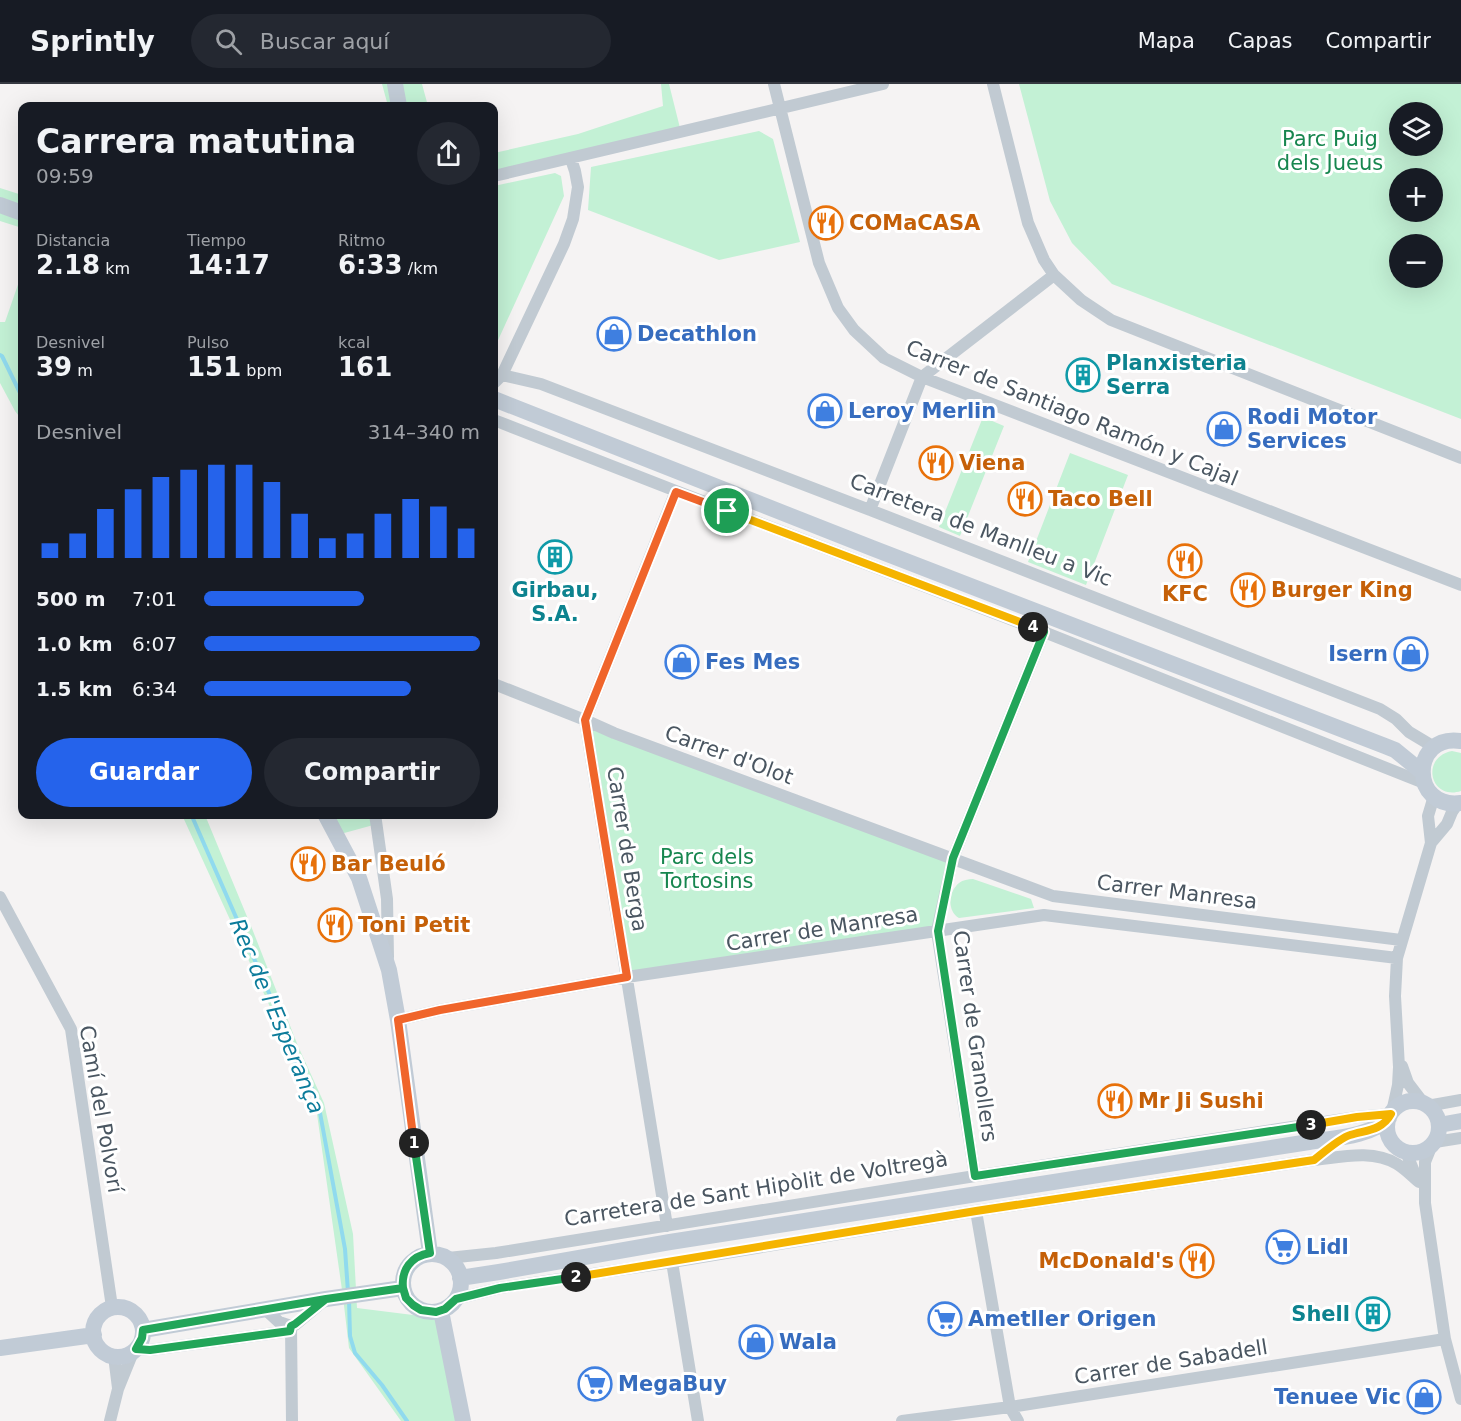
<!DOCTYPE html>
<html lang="es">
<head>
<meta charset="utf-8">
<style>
	:root { --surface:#171b24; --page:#242831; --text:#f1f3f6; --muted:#9ea1a6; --line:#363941; --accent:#2563eb }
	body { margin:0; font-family:"DejaVu Sans",sans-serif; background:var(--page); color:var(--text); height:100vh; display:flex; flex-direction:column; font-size:22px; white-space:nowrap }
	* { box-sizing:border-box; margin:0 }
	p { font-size:20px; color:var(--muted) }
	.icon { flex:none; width:33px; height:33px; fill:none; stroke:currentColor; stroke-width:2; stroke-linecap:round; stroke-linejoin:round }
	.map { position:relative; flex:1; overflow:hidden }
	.drawer { position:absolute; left:18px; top:18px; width:480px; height:717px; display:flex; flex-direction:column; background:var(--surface); border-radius:12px; box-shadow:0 6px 24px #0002 }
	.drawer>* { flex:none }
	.fabs { position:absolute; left:1389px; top:18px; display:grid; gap:12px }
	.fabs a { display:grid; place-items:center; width:54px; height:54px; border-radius:50%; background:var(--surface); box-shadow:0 6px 24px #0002; font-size:30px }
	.pin { position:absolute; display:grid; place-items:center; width:51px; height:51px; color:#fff; margin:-26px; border:3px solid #fff; border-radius:50%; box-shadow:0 2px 6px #0007 }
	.km { position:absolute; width:30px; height:30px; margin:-15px; border-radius:50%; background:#222; color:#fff; font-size:16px; line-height:30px; text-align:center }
	.round { display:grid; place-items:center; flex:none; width:63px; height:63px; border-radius:32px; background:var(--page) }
	.head { display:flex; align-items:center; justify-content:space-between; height:102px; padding:0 18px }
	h1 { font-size:33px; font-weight:700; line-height:45px }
	.metrics { display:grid; grid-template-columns:repeat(3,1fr); gap:9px; height:102px; padding:6px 18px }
	.metrics div { display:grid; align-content:center }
	.metrics b { font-size:26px; font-weight:700 }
	.metrics small { font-size:16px; font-weight:400 }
	.metrics p { font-size:16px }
	.chart { height:168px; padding:12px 18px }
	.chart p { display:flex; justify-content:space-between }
	.chart svg { width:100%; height:108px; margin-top:6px; stroke:var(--accent); stroke-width:6 }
	.cta { display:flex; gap:12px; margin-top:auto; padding:12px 18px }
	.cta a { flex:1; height:69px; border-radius:36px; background:var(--accent); color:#fff; font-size:24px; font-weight:700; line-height:69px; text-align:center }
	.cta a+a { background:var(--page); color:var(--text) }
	ul { padding:0 18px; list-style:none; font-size:20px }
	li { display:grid; grid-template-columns:96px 72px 1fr; align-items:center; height:45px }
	li i { height:15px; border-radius:8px; background:var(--accent) }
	header { display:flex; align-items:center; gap:36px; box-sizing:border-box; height:84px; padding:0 30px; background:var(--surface); border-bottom:2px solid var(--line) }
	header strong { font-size:28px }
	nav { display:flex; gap:33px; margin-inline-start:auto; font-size:21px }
	.search { width:420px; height:54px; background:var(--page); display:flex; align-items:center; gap:15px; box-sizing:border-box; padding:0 21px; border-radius:33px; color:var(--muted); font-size:22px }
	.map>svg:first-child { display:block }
	.green { fill:#c3f1d5; fill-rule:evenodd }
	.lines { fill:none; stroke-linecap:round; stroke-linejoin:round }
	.stream { stroke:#90daee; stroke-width:4 }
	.street { stroke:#c1cad2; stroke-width:12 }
	.secondary { stroke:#c1cbd6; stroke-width:16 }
	.split-1-casing { stroke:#fff; stroke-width:12 }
	.split-2-casing { stroke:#fff; stroke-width:12 }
	.split-3-casing { stroke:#fff; stroke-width:12 }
	.split-4-casing { stroke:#fff; stroke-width:12 }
	.split-5-casing { stroke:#fff; stroke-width:12 }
	.split-1 { stroke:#f0652b; stroke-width:8 }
	.split-2 { stroke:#22a559; stroke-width:8 }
	.split-3 { stroke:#f5b400; stroke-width:8 }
	.split-4 { stroke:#22a559; stroke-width:8 }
	.split-5 { stroke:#f5b400; stroke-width:8 }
	.labels { text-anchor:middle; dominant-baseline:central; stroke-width:6; stroke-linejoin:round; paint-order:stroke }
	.park-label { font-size:21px; fill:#17864f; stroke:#fff }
	.food-label { font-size:21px; font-weight:bold; fill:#c56008; stroke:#fff; text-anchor:start }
	.shop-label { font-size:21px; font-weight:bold; fill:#366cbe; stroke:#fff; text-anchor:start }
	.culture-label { font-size:21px; font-weight:bold; fill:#0d838f; stroke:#fff; text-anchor:start }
	.street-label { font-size:21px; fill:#4a5661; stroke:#fff }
	.water-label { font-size:22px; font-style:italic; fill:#0c7c9b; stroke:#fff }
</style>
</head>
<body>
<header>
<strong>Sprintly</strong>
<div class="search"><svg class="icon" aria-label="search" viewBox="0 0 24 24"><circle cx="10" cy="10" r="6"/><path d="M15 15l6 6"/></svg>Buscar aquí</div>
<nav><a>Mapa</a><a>Capas</a><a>Compartir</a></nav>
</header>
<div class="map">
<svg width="1461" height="1337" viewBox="0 0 1461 1337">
	<rect width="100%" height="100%" fill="#f5f3f3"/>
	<path class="green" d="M382 0H422L428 22H388Z
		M661 0H669L680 44 494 87V69L578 50 663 22Z
		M1019 0H1461V335L1112 200 1072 159 1050 117ZM1400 28H1432V62H1400ZM1400 94H1432V128H1400ZM1400 160H1432V194H1400Z
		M759 47 773 55 800 158 719 176 588 126 591 83Z
		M555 89 561 92 564 112 494 265V102Z
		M0 104 22 111V144L0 137Z
		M22 189V336L15 327 0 299V238H5Z
		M983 333 1004 342 960 452 939 443Z
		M1070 369 1128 391 1086 501 1028 478Z
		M585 636 953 774 937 847 627 893Z
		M1452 667 1461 669V707C1430 717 1420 673 1452 667Z
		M182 731H205L253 847 298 962 324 1019 353 1150 357 1224 437 1234 463 1337H401L349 1264 343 1213 316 1023Z
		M325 731H375L377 740 337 751Z
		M973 795 1031 815 1034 824 959 834C947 827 948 808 959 799 963 796 968 795 973 795Z"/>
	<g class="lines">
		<path class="stream" d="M0 271 2 272 22 313
			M191 730 293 964V977L305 989 318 1018 345 1165 348 1208
			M349 1215 350 1252 355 1269 382 1301 407 1337"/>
		<path class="street" d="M774 0 819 179 838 224 854 246 884 274 922 293 1461 501
			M993 0 1028 139 1044 176 1054 191 1081 216 1111 236 1461 374
			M494 92 883 0
			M502 291 541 300 870 426 1380 625 1396 635 1409 648 1434 663
			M494 299 502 291 564 160 573 135 578 103 575 87 571 75
			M494 336 676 407 1044 548 1424 699
			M870 426 922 293 1054 191
			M494 600 585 636 614 649 1053 812 1401 856
			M375 730 387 815 388 873
			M1431 759 1447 740 1452 728 1458 719
			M0 813 71 945 112 1223
			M398 936 440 926 627 893 1044 831 1397 874
			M1402 982 1408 999 1424 1020
			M1427 1022 1461 1016
			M1392 1028 1398 1001 1399 983 1395 912 1397 874 1431 759 1428 732 1434 712
			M1435 1058 1461 1054
			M1431 1063 1425 1078V1119L1445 1255 1461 1315
			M1406 1068 1417 1095
			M975 1092 937 847 953 774 1044 548
			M976 1127 1010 1323 1018 1337
			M667 1142 585 636 676 407
			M448 1174 496 1169 975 1092 1357 1033 1391 1030
			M672 1178 698 1337
			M456 1215 500 1204 672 1178 976 1127 1314 1076C1341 1073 1373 1065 1397 1080 1405 1085 1412 1092 1419 1098
			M266 1226 279 1238 291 1242 295 1241 325 1216
			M291 1242 292 1337
			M136 1265 150 1266 290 1247
			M114 1272 118 1304
			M110 1337 118 1305 133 1268
			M902 1337 1010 1323 1445 1255"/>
		<path class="secondary" d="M395 0 399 22
			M0 121 22 129
			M494 315 872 464 1385 662 1395 666 1422 688
			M1461 657C1410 649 1410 726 1461 719
			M325 730 359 794 389 886 398 936 430 1169
			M1387 1043a26 26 0 1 1 52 0a26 26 0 1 1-52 0Z
			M1439 1041 1461 1037
			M403 1199a29 29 0 1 1 58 0a29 29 0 1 1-58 0Z
			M460 1194 499 1188 670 1158 1309 1058C1334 1054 1370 1053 1389 1034
			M93 1248a25 25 0 1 1 50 0a25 25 0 1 1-50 0Z
			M441 1227 463 1337
			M143 1246 326 1215 403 1204
			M0 1264 94 1251"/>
	</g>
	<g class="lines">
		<g class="split-1-casing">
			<path id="split-1" d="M414 1059 398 936 440 926 627 893 585 636 676 408 727 427"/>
		</g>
		<g class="split-2-casing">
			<path id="split-2" d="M414 1059 430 1169C411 1172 401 1186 403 1204L326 1215 143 1246 142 1254 136 1265 150 1266 290 1247 291 1242 295 1240 326 1215 403 1204 406 1214 413 1221 421 1226 436 1228 445 1225 456 1215 500 1204 576 1193"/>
		</g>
		<g class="split-3-casing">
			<path id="split-3" d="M576 1193 976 1127 1314 1076C1323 1069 1340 1054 1350 1051 1365 1046 1382 1047 1391 1030L1357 1033 1311 1041"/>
		</g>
		<g class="split-4-casing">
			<path id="split-4" d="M1033 543 1044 548 953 774 938 847 975 1092 1311 1041"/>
		</g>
		<g class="split-5-casing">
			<path id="split-5" d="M727 427 1033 543"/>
		</g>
		<use href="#split-1" class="split-1"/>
		<use href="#split-2" class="split-2"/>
		<use href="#split-3" class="split-3"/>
		<use href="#split-4" class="split-4"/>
		<use href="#split-5" class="split-5"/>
	</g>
	<defs>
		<g id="restaurant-ring" transform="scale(1.725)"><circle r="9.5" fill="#fff" stroke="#e8710a" stroke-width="1.5"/><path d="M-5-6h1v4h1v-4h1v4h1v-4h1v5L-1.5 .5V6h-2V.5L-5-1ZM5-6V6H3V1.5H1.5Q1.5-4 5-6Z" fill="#e8710a"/></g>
		<g id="shop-ring" transform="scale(1.725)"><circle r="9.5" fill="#fff" stroke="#3f7fe0" stroke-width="1.5"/><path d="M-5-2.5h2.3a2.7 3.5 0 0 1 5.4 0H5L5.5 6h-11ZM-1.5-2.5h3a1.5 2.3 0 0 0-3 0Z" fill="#3f7fe0"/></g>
		<g id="building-ring" transform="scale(1.725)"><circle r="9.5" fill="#fff" stroke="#0f9aa8" stroke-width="1.5"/><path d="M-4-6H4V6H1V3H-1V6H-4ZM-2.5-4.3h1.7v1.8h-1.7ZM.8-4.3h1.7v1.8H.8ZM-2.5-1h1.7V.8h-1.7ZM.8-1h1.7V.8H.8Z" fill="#0f9aa8"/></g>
		<g id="supermarket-ring" transform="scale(1.725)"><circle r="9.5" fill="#fff" stroke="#3f7fe0" stroke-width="1.5"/><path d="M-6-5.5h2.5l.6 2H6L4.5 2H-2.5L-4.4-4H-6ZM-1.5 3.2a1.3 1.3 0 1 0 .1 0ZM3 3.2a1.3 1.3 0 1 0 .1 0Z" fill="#3f7fe0"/></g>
	</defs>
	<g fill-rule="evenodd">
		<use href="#restaurant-ring" x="826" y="139"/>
		<use href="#shop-ring" x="614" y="250"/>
		<use href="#building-ring" x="1083" y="291"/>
		<use href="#shop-ring" x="825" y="327"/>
		<use href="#shop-ring" x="1224" y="345"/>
		<use href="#restaurant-ring" x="936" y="379"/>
		<use href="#restaurant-ring" x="1025" y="415"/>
		<use href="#building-ring" x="555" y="473"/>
		<use href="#restaurant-ring" x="1185" y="477"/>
		<use href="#restaurant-ring" x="1248" y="506"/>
		<use href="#shop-ring" x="1411" y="570"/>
		<use href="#shop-ring" x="682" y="578"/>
		<use href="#restaurant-ring" x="308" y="780"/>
		<use href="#restaurant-ring" x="335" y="841"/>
		<use href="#restaurant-ring" x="1115" y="1017"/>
		<use href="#supermarket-ring" x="1283" y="1163"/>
		<use href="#restaurant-ring" x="1197" y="1177"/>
		<use href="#building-ring" x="1373" y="1230"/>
		<use href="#supermarket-ring" x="945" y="1235"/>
		<use href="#shop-ring" x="756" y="1258"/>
		<use href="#supermarket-ring" x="595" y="1300"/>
		<use href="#shop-ring" x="1424" y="1313"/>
	</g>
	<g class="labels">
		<g class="park-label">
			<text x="1330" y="55">Parc Puig<tspan x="1330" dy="24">dels Jueus</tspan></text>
			<text x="707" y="773">Parc dels<tspan x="707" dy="24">Tortosins</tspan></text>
		</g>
		<g class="food-label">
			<text x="849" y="139">COMaCASA</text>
			<text x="959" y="379">Viena</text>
			<text x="1048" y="415">Taco Bell</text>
			<text x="1271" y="506">Burger King</text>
			<text x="1185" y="510" text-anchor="middle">KFC</text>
			<text x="331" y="780">Bar Beuló</text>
			<text x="358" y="841">Toni Petit</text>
			<text x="1138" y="1017">Mr Ji Sushi</text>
			<text x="1174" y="1177" text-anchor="end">McDonald's</text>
		</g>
		<g class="shop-label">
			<text x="637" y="250">Decathlon</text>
			<text x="848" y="327">Leroy Merlin</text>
			<text x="1247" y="333">Rodi Motor<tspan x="1247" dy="24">Services</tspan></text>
			<text x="1388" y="570" text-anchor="end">Isern</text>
			<text x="705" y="578">Fes Mes</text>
			<text x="1306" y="1163">Lidl</text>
			<text x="968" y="1235">Ametller Origen</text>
			<text x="779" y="1258">Wala</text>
			<text x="618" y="1300">MegaBuy</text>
			<text x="1401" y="1313" text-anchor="end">Tenuee Vic</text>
		</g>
		<g class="culture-label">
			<text x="1106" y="279">Planxisteria<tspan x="1106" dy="24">Serra</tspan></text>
			<text x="555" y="506" text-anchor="middle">Girbau,<tspan x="555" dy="24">S.A.</tspan></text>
			<text x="1350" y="1230" text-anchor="end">Shell</text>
		</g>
		<g class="street-label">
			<text transform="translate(1072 329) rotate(22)">Carrer de Santiago Ramón y Cajal</text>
			<text transform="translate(981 446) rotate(21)">Carretera de Manlleu a Vic</text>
			<text transform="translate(729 671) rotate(20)">Carrer d'Olot</text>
			<text transform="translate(627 765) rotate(81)">Carrer de Berga</text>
			<text transform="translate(1177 808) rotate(7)">Carrer Manresa</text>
			<text transform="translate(822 845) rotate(-9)">Carrer de Manresa</text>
			<text transform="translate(975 952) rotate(82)">Carrer de Granollers</text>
			<text transform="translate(101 1025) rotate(80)">Camí del Polvorí</text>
			<text transform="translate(756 1105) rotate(-9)">Carretera de Sant Hipòlit de Voltregà</text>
			<text transform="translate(1171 1278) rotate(-9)">Carrer de Sabadell</text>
		</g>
		<g class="water-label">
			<text transform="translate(277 932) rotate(67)">Rec de l'Esperança</text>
		</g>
	</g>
</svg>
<div class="fabs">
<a><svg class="icon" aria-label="layers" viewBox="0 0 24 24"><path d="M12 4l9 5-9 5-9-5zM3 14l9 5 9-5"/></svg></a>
<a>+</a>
<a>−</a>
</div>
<div class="pin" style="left:727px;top:427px;background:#1e9e55"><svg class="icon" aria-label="arrive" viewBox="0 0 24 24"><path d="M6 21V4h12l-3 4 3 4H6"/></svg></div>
<b class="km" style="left:414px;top:1059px">1</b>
<b class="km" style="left:576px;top:1193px">2</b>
<b class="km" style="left:1311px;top:1041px">3</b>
<b class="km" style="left:1033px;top:543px">4</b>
<section class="drawer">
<div class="head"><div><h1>Carrera matutina</h1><p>09:59</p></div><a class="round"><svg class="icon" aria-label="share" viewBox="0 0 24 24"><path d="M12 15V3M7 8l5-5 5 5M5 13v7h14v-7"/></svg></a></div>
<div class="metrics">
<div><p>Distancia</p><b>2.18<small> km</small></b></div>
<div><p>Tiempo</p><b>14:17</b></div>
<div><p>Ritmo</p><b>6:33<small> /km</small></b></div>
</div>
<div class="metrics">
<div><p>Desnivel</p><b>39<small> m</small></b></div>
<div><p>Pulso</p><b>151<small> bpm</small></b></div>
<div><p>kcal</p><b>161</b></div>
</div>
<div class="chart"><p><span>Desnivel</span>314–340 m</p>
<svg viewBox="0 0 160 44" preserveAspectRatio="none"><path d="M5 44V38M15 44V34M25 44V24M35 44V16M45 44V11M55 44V8M65 44V6M75 44V6M85 44V13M95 44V26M105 44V36M115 44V34M125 44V26M135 44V20M145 44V23M155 44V32"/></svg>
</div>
<ul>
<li><b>500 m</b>7:01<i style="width:58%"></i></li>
<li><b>1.0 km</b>6:07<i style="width:100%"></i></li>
<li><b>1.5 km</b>6:34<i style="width:75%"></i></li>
</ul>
<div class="cta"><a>Guardar</a><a>Compartir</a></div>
</section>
</div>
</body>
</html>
